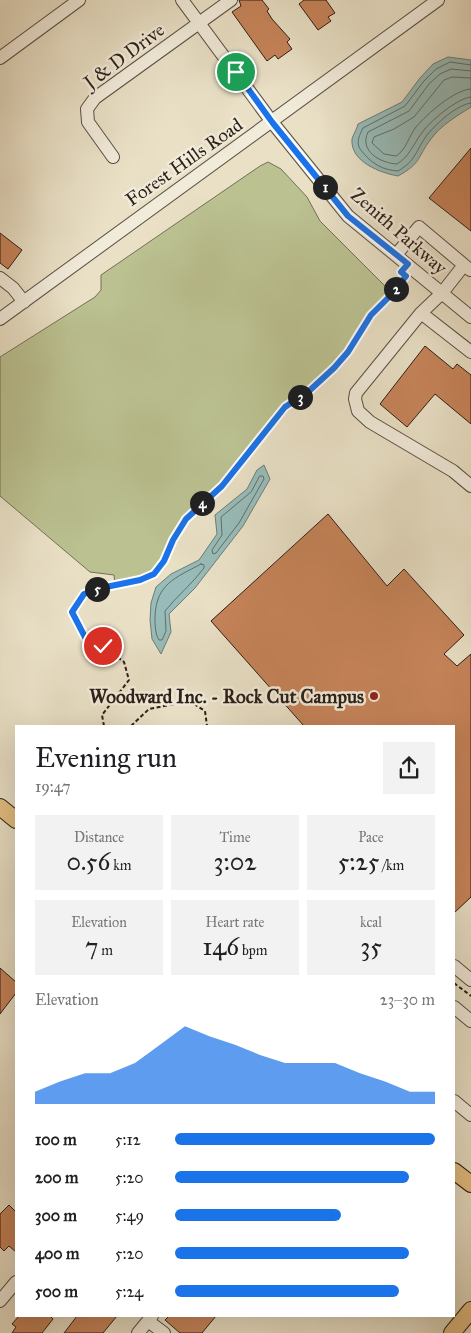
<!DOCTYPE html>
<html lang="en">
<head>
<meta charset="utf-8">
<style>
	:root { --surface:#fff; --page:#f2f2f2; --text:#202124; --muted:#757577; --accent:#1a73e8 }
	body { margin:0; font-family:"IM FELL Great Primer",serif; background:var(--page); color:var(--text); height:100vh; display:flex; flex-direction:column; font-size:19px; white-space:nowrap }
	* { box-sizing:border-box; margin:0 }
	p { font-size:16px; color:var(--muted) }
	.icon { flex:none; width:28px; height:28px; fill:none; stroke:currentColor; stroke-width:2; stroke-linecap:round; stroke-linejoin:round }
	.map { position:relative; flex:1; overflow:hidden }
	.sheet { position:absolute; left:15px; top:725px; width:440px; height:592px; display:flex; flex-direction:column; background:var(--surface); border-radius:0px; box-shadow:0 5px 20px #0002 }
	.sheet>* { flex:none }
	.pin { position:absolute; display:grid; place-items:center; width:42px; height:42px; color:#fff; margin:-21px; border:2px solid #fff; border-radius:50%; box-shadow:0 1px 5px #0007 }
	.km { position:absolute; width:25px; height:25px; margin:-12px; border-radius:50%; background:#222; color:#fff; font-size:14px; line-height:25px; text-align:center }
	.round { display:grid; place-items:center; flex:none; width:52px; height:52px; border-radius:0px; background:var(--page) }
	.summary { display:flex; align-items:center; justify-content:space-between; height:85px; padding:0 20px }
	h1 { font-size:28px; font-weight:600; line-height:38px }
	.metrics { display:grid; grid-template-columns:repeat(3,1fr); gap:8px; height:85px; padding:5px 20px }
	.metrics div { display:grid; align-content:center; border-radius:0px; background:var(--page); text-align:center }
	.metrics b { font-size:25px; font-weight:600 }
	.metrics small { font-size:14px; font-weight:400 }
	.metrics p { font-size:14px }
	.chart { height:140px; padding:10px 20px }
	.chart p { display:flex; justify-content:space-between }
	.chart svg { width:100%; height:90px; margin-top:5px; fill:var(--accent); opacity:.7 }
	ul { padding:0 20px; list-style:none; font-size:16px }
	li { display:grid; grid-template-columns:80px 60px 1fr; align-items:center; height:38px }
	li i { height:12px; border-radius:6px; background:var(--accent) }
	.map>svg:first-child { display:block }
	.green { fill:#bbc191; stroke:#737054 }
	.water { fill:#98bcb9; stroke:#6c7d79 }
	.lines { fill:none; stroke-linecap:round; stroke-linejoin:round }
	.shore { stroke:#626e68; stroke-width:1 }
	.building { fill:#c68359; stroke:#2b1f18 }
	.minor-casing { stroke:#5a4f44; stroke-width:14 }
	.major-casing { stroke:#2b1f18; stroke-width:18 }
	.path { stroke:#2b1f18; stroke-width:2; stroke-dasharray:4 2.5; stroke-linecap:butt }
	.minor { stroke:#f1ebda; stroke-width:12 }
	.major { stroke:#e4c083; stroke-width:16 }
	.route-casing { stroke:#fff; stroke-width:10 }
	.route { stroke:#1a73e8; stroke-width:6 }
	.poi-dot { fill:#8f2418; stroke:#f1ebda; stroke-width:2 }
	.labels { text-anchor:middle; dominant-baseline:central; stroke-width:5; stroke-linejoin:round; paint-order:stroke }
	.street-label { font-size:19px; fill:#2b1f18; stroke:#f1ebda }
	.poi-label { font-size:19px; font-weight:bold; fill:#2b1f18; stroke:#f1ebda; text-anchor:end }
</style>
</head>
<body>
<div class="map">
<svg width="471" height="1333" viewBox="0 0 471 1333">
	<rect width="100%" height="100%" fill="#e9e0c6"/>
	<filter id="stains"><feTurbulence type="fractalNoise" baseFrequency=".004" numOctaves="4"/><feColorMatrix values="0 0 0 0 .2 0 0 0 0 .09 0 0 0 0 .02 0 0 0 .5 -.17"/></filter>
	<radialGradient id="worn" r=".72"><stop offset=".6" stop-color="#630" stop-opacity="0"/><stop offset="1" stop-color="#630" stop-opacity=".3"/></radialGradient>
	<path class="green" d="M268 162 281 169 307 197 320 221 390 291 332 369 308 391 284 406 219 485 183 517 160 562 150 573 137 579 115 583 114 575 90 572 0 496V357L95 297 101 290V275L260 166Z"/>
	<path class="water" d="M448 57 471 60V107C457 116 441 125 431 139 417 157 422 163 398 176 381 173 350 162 352 139 353 135 357 129 358 124L402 102 420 78 433 64Z
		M264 465 270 479 243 526 195 588 169 614 171 632 161 654 152 639 150 620 151 603 156 587 171 574 199 560 217 534 215 515 247 489 257 470Z"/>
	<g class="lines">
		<path class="shore" d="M471 65 450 62 436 69 424 81 405 106 363 128C355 144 357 147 369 159 378 167 386 170 398 171 416 161 416 150 427 135 436 124 456 105 471 103
			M471 71 451 69 440 74 429 84 409 111 368 132C359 151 380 163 397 164 409 157 413 145 421 134 429 122 457 98 471 97
			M471 78 452 77 444 80 414 117 394 129 374 137 372 143 384 154 396 156C406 150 409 136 416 127 427 114 454 90 471 89
			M260 476H263L264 479 239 523 216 553 213 554 212 550 222 535 221 517 251 492Z
			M201 564 204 565V568C192 584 177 596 165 611L166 631 162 640H159C155 634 155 624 155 617 156 584 175 578 201 564Z"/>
	</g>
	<path class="building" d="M239 0H262L269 9 267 11 272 19 290 39 287 42 292 49 278 59 275 55 267 61 232 12 241 6Z
		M304 0H326L335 13 328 17 331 21 318 30 299 4Z
		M471 148V231L429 198Z
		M0 233 22 250 8 269 0 263Z
		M425 346 453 369 457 364 471 375V424L435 394 407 427 380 404Z
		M328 514 387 586 404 569 464 635 444 654 457 666 471 654V897L454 913V726H304L211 621Z
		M0 968 16 982V993L0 1014Z
		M9 1205 16 1212V1252L9 1246 4 1251 0 1247V1214Z
		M19 1316H50L53 1319 42 1333H12L16 1327 12 1324Z
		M77 1316H117L103 1333H64Z
		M169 1316H216L202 1333H180L165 1320Z"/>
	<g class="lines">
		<g class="minor-casing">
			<path id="minor" d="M182 0 272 122 348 216 471 317
				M0 58 79 0
				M113 157 88 122 87 109 95 98 231 0
				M396 255 419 227 470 270
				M464 265 442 293 421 313 356 393 355 399 358 411 370 422 453 471 471 486
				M0 278 13 288 24 302
				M421 313 471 352
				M0 319 438 0
				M454 966 471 980
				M454 1007 471 1021
				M454 1101 471 1115
				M0 1301 16 1282
				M148 1321 164 1333
				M138 1333 152 1316"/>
		</g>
		<g class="major-casing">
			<path id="major" d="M0 807 16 820
				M454 1171 471 1184
				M452 1333 471 1310"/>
		</g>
		<path class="path" d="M104 726 102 715 129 680 124 662 103 646 86 639 72 612 84 594 101 587 141 580 153 573 164 561 173 540 186 519 222 486 285 407 309 391 334 368 348 352 371 315 393 293 405 277
			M131 726 149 709 189 701 205 711 207 726
			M454 983 471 996"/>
		<use href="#minor" class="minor"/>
		<use href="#major" class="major"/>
	</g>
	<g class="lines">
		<g class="route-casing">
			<path id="route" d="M103 646 86 639 72 612 84 594 101 588 140 580 154 574 164 561 173 540 186 519 222 486 285 407 309 391 334 368 348 352 371 315 393 293 406 276 401 272 408 264 348 216 272 122 236 72"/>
		</g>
		<use href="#route" class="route"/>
	</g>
	<circle class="poi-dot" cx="374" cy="696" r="5"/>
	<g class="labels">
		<g class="street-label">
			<text transform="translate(124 56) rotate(-37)">J &amp; D Drive</text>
			<text transform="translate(184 162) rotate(-35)">Forest Hills Road</text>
			<text transform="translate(399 231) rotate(41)">Zenith Parkway</text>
		</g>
		<g class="poi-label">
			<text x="364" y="696">Woodward Inc. - Rock Cut Campus</text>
		</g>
	</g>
	<rect width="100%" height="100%" filter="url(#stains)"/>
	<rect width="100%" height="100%" fill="url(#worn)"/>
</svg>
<div class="pin" style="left:236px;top:72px;background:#1e9e55"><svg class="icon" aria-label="arrive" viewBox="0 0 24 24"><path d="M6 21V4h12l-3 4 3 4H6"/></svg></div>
<div class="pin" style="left:103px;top:646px;background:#d93025"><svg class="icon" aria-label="check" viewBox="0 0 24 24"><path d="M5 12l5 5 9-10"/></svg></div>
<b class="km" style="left:325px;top:187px">1</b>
<b class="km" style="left:396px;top:289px">2</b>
<b class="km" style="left:300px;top:397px">3</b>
<b class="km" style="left:202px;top:503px">4</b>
<b class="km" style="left:97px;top:589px">5</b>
<section class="sheet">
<div class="summary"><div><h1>Evening run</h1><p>19:47</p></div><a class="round"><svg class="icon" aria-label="share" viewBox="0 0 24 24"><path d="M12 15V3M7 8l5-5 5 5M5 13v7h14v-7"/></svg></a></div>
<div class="metrics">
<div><p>Distance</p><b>0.56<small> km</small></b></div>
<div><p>Time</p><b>3:02</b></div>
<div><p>Pace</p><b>5:25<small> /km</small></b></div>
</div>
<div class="metrics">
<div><p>Elevation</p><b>7<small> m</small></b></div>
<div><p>Heart rate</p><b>146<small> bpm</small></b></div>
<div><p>kcal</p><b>35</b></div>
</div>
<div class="chart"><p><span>Elevation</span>23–30 m</p>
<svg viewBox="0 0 160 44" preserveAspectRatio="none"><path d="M0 44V38L10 33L20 29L30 29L40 24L50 15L60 6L70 11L80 15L90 20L100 24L110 24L120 24L130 29L140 33L150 38L160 38V44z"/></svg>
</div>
<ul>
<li><b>100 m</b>5:12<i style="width:100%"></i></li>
<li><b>200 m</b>5:20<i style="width:90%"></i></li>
<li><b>300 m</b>5:49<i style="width:64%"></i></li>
<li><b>400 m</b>5:20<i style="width:90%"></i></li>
<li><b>500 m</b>5:24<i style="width:86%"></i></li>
</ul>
</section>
</div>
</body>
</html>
